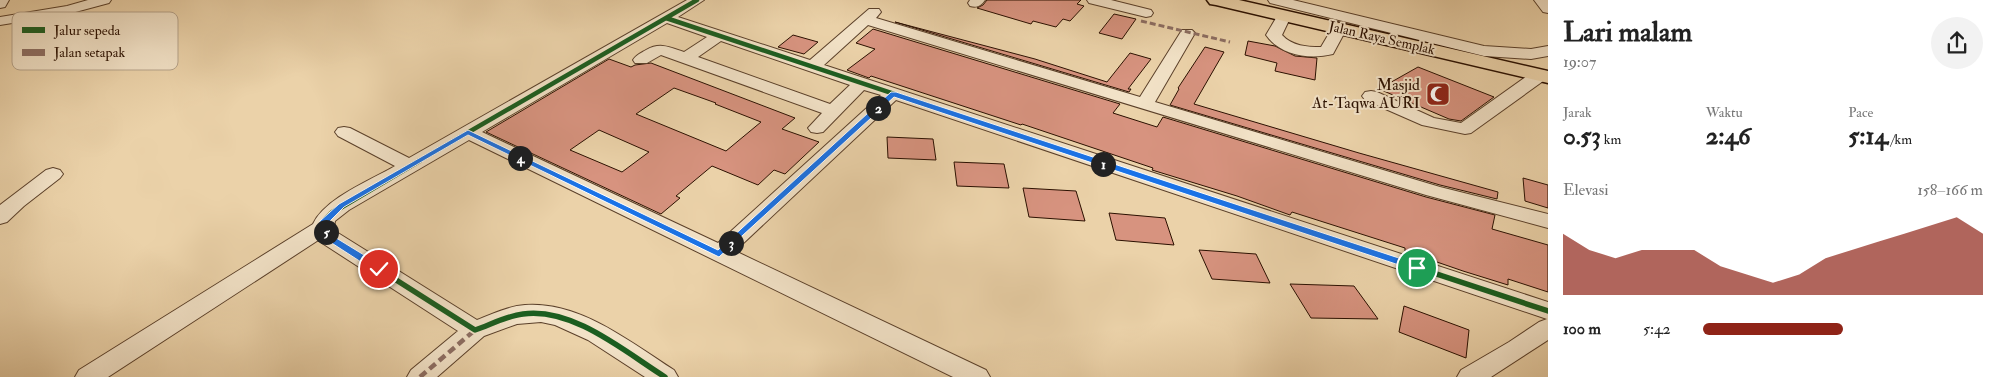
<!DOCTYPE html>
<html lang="id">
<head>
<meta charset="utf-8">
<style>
	:root { --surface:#fff; --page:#f2f2f2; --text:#222; --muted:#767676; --accent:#8f2418 }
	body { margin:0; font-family:"IM FELL Double Pica",serif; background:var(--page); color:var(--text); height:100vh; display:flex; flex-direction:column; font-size:19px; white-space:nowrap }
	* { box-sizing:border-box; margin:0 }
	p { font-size:16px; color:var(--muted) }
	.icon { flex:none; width:28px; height:28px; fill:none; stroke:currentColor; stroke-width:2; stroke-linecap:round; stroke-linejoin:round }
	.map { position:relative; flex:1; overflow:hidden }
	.sheet { display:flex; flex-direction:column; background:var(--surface); width:450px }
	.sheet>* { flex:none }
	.pin { position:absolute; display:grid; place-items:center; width:42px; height:42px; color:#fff; margin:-21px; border:2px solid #fff; border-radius:50%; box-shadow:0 1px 5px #0007 }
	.km { position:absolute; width:25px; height:25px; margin:-12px; border-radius:50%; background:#222; color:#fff; font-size:14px; line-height:25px; text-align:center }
	.round { display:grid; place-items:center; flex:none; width:52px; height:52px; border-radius:26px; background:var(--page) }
	.overview { display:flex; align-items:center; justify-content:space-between; height:85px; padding:0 15px }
	h1 { font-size:28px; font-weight:700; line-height:38px }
	.metrics { display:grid; grid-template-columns:repeat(3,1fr); gap:8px; height:85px; padding:5px 15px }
	.metrics div { display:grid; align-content:center }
	.metrics b { font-size:25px; font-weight:700 }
	.metrics small { font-size:14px; font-weight:400 }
	.metrics p { font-size:14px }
	.chart { height:140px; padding:10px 15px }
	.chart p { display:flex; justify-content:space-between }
	.chart svg { width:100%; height:90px; margin-top:5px; fill:var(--accent); opacity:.7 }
	ul { padding:0 15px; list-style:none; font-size:16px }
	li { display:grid; grid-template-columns:80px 60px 1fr; align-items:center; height:38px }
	li i { height:12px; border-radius:6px; background:var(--accent) }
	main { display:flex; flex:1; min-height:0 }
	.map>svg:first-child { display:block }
	.building { fill:#d7937f; stroke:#2b1000; fill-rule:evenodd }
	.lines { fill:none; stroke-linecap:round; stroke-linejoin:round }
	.minor-casing { stroke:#5b402a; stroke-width:2 }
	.major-casing { stroke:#2b1000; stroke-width:3 }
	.minor { fill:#f2e2c7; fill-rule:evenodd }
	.major { fill:#ebd2a9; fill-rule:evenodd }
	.quiet-far1 { stroke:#8d6e63; stroke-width:3; stroke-dasharray:6 3; stroke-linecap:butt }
	.quiet { stroke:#8d6e63; stroke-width:4.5; stroke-dasharray:8 4.5; stroke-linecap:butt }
	.cycleway-far1-casing { stroke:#f2e2c7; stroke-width:7 }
	.cycleway-casing { stroke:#f2e2c7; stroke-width:9 }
	.cycleway-far1 { stroke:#1b5e20; stroke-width:4.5 }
	.cycleway { stroke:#1b5e20; stroke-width:5.5 }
	.route { fill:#1a73e8; stroke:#fff }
	.labels { text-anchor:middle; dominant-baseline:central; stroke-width:4; stroke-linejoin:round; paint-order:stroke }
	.far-street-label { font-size:14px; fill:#2b1000; stroke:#f2e2c7 }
	.poi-label { font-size:16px; fill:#2b1000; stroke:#f2e2c7; text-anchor:end }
	.key { fill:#f2e2c7; stroke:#b6a38b; stroke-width:1 }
	.key-label { font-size:14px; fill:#2b1000 }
</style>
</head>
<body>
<main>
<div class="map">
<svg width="1548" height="377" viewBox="0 0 1548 377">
	<rect width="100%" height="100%" fill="#ebd2a9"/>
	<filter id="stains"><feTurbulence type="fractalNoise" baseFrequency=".004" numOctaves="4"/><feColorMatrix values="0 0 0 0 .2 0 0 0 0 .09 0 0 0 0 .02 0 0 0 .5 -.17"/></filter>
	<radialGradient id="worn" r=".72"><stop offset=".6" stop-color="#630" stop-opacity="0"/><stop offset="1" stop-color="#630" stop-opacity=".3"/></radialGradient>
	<path class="building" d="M987 0H1081L1077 4 1084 6 1070 21 1063 19 1056 27 1033 21 1031 24 977 8 983 5Z
		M1114 14 1136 19 1122 39 1099 33Z
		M895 22 1035 59 1107 82 1130 53 1151 59 1128 89H1131L1129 92Z
		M873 29 1120 104 1113 113 1157 127 1163 117 1426 197 1495 215 1492 229 1548 245V292L1508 279V285L1463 271 1405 251V248L1292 212 1290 215 1237 196 1152 170 1153 168 1022 124 1021 125 871 76 869 78 847 70 875 49 856 43Z
		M793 35 818 42 804 54 778 47Z
		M1248 41 1275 46 1295 56 1317 58 1315 80 1275 71 1277 63 1245 55Z
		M1205 47 1224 52 1194 104 1359 153 1498 192 1497 199 1440 185 1170 105 1179 89 1178 88Z
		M609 59 631 67 635 65 651 63 795 118 782 129 819 142 785 174 774 170 758 185 712 166 676 196 680 198 661 214 486 132ZM674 88 716 103 715 104 761 122 726 151 636 114ZM599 130 649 152 622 172 570 150Z
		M1418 67 1494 97 1461 121 1449 119 1379 89Z
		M887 137 933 139 936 160 888 158Z
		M954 162 1004 164 1009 188 957 186Z
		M1523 178 1548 185V208L1525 201Z
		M1023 188 1076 191 1085 221 1029 217Z
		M1109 213 1165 218 1174 245 1116 240Z
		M1199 250 1256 254 1270 283 1212 279Z
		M1290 284 1354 286 1378 319 1311 318Z
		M1404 306 1469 330 1466 358 1399 332Z"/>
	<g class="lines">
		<g class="minor-casing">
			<path id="minor" d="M0 0H9L5 7 0 8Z
				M88 0H111L109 3 68 14 0 25V17L67 6Z
				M687 0H704L678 17 810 60 869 9H879L881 12 876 18 1140 97 1182 30H1192L1195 33 1155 102 1440 187 1548 214V228L1426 195 868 25 824 65 1548 302V340L1491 377H1457L1461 370 1509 342 1539 322 1547 319 896 100 735 251 986 370 990 377H953L469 140 349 210 335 221 334 227 338 233 477 320C492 314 509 306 525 305 580 301 630 342 674 370L678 377H645L588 340 555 325 541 322 517 324 484 336 437 377H407L411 370 458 331 322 243 320 239 108 377H75L79 370 313 224C325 198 371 180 395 166L338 136 335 132 338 128 344 127 350 128 409 158ZM667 23 707 37 684 52C669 47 660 42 646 50 641 53 636 55 633 60L635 63H647L661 55 822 113 808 128 811 132 817 133 823 132 864 90 881 95 718 243 482 132ZM721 41 850 85 830 104 698 57Z
				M970 0H985C981 6 977 8 970 6L968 3Z
				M1087 0H1111L1151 10 1153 13 1151 16 1146 17 1089 3Z
				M1268 0H1293L1484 46 1531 49 1548 46V56L1531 59 1484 56 1270 3Z
				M1534 0H1548V13L1543 12Z
				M1284 12 1289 13 1291 16 1282 35C1292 46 1307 47 1321 47L1334 25H1344L1347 28 1333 54C1309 60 1280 55 1266 35L1279 13Z
				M1540 70 1546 71 1548 75 1546 79 1471 133 1465 134 1422 125 1365 100 1362 96 1365 92 1371 91 1377 92 1434 118 1461 123 1534 71Z
				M53 168 60 170 63 174 60 178 24 206 7 222 0 224V205L46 170Z"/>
		</g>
		<g class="major-casing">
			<path id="major" d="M1207 0H1239L1548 71V83L1216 5 1210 4Z"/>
		</g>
		<use href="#minor" class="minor"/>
		<use href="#major" class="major"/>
		<path class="quiet-far1" d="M1141 21 1230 42"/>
		<path class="quiet" d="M420 377 475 330"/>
		<g class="cycleway-far1-casing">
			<path id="cycleway-far1" d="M666 18 1099 162
				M417 162 697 0"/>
		</g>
		<g class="cycleway-casing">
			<path id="cycleway" d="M419 161 333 212 325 220 323 227 330 238 475 330C490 325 506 316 523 314 573 307 625 352 665 377
				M1096 161 1548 311"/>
		</g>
		<use href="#cycleway-far1" class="cycleway-far1"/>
		<use href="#cycleway" class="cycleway"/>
	</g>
	<path class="route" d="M891 92H896L1420 265 1422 268 1420 270H1414L894 97 719 257 468 135 344 207 327 224V227L333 236 382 266V271H375L327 240 318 227 320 221 339 204 468 130 718 250Z"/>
	<defs>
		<g id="mosque-square" transform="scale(1.25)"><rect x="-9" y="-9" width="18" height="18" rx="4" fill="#8f2418" stroke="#f2e2c7"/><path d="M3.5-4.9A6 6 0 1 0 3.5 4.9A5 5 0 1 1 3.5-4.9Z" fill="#fff"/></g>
	</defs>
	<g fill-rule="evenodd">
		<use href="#mosque-square" x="1438" y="94"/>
	</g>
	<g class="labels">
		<g class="far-street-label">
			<text transform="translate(1382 38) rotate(13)">Jalan Raya Semplak</text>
		</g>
		<g class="poi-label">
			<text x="1420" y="85">Masjid<tspan x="1420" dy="18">At-Taqwa AURI</tspan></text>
		</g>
	</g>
	<rect x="12" y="12" width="166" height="58" rx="8" class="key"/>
	<rect x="22" y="27" width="23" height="6" fill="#1b5e20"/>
	<rect x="22" y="49" width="23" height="7" fill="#8d6e63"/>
	<g class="key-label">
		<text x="54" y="35">Jalur sepeda</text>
		<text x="54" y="57">Jalan setapak</text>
	</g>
	<rect width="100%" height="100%" filter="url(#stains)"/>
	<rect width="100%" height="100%" fill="url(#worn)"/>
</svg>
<div class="pin" style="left:1417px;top:268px;background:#1e9e55"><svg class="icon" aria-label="arrive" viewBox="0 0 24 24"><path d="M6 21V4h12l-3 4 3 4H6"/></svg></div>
<div class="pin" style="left:379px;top:269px;background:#d93025"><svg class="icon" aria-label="check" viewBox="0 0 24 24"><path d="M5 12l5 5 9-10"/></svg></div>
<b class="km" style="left:1103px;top:164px">1</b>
<b class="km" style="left:878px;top:108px">2</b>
<b class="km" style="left:731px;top:243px">3</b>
<b class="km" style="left:520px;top:158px">4</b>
<b class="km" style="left:326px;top:232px">5</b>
</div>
<section class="sheet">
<div class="overview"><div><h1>Lari malam</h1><p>19:07</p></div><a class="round"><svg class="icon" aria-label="share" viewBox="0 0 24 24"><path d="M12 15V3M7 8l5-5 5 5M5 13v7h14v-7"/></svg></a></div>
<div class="metrics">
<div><p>Jarak</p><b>0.53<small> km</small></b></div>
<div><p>Waktu</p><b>2:46</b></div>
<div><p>Pace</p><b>5:14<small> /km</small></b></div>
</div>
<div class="chart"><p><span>Elevasi</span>158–166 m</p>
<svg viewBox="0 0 160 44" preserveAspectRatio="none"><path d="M0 44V14L10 22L20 26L30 22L40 22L50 22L60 30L70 34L80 38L90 34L100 26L110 22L120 18L130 14L140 10L150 6L160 14V44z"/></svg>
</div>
<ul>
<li><b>100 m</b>5:42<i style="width:50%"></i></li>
</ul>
</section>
</main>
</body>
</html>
